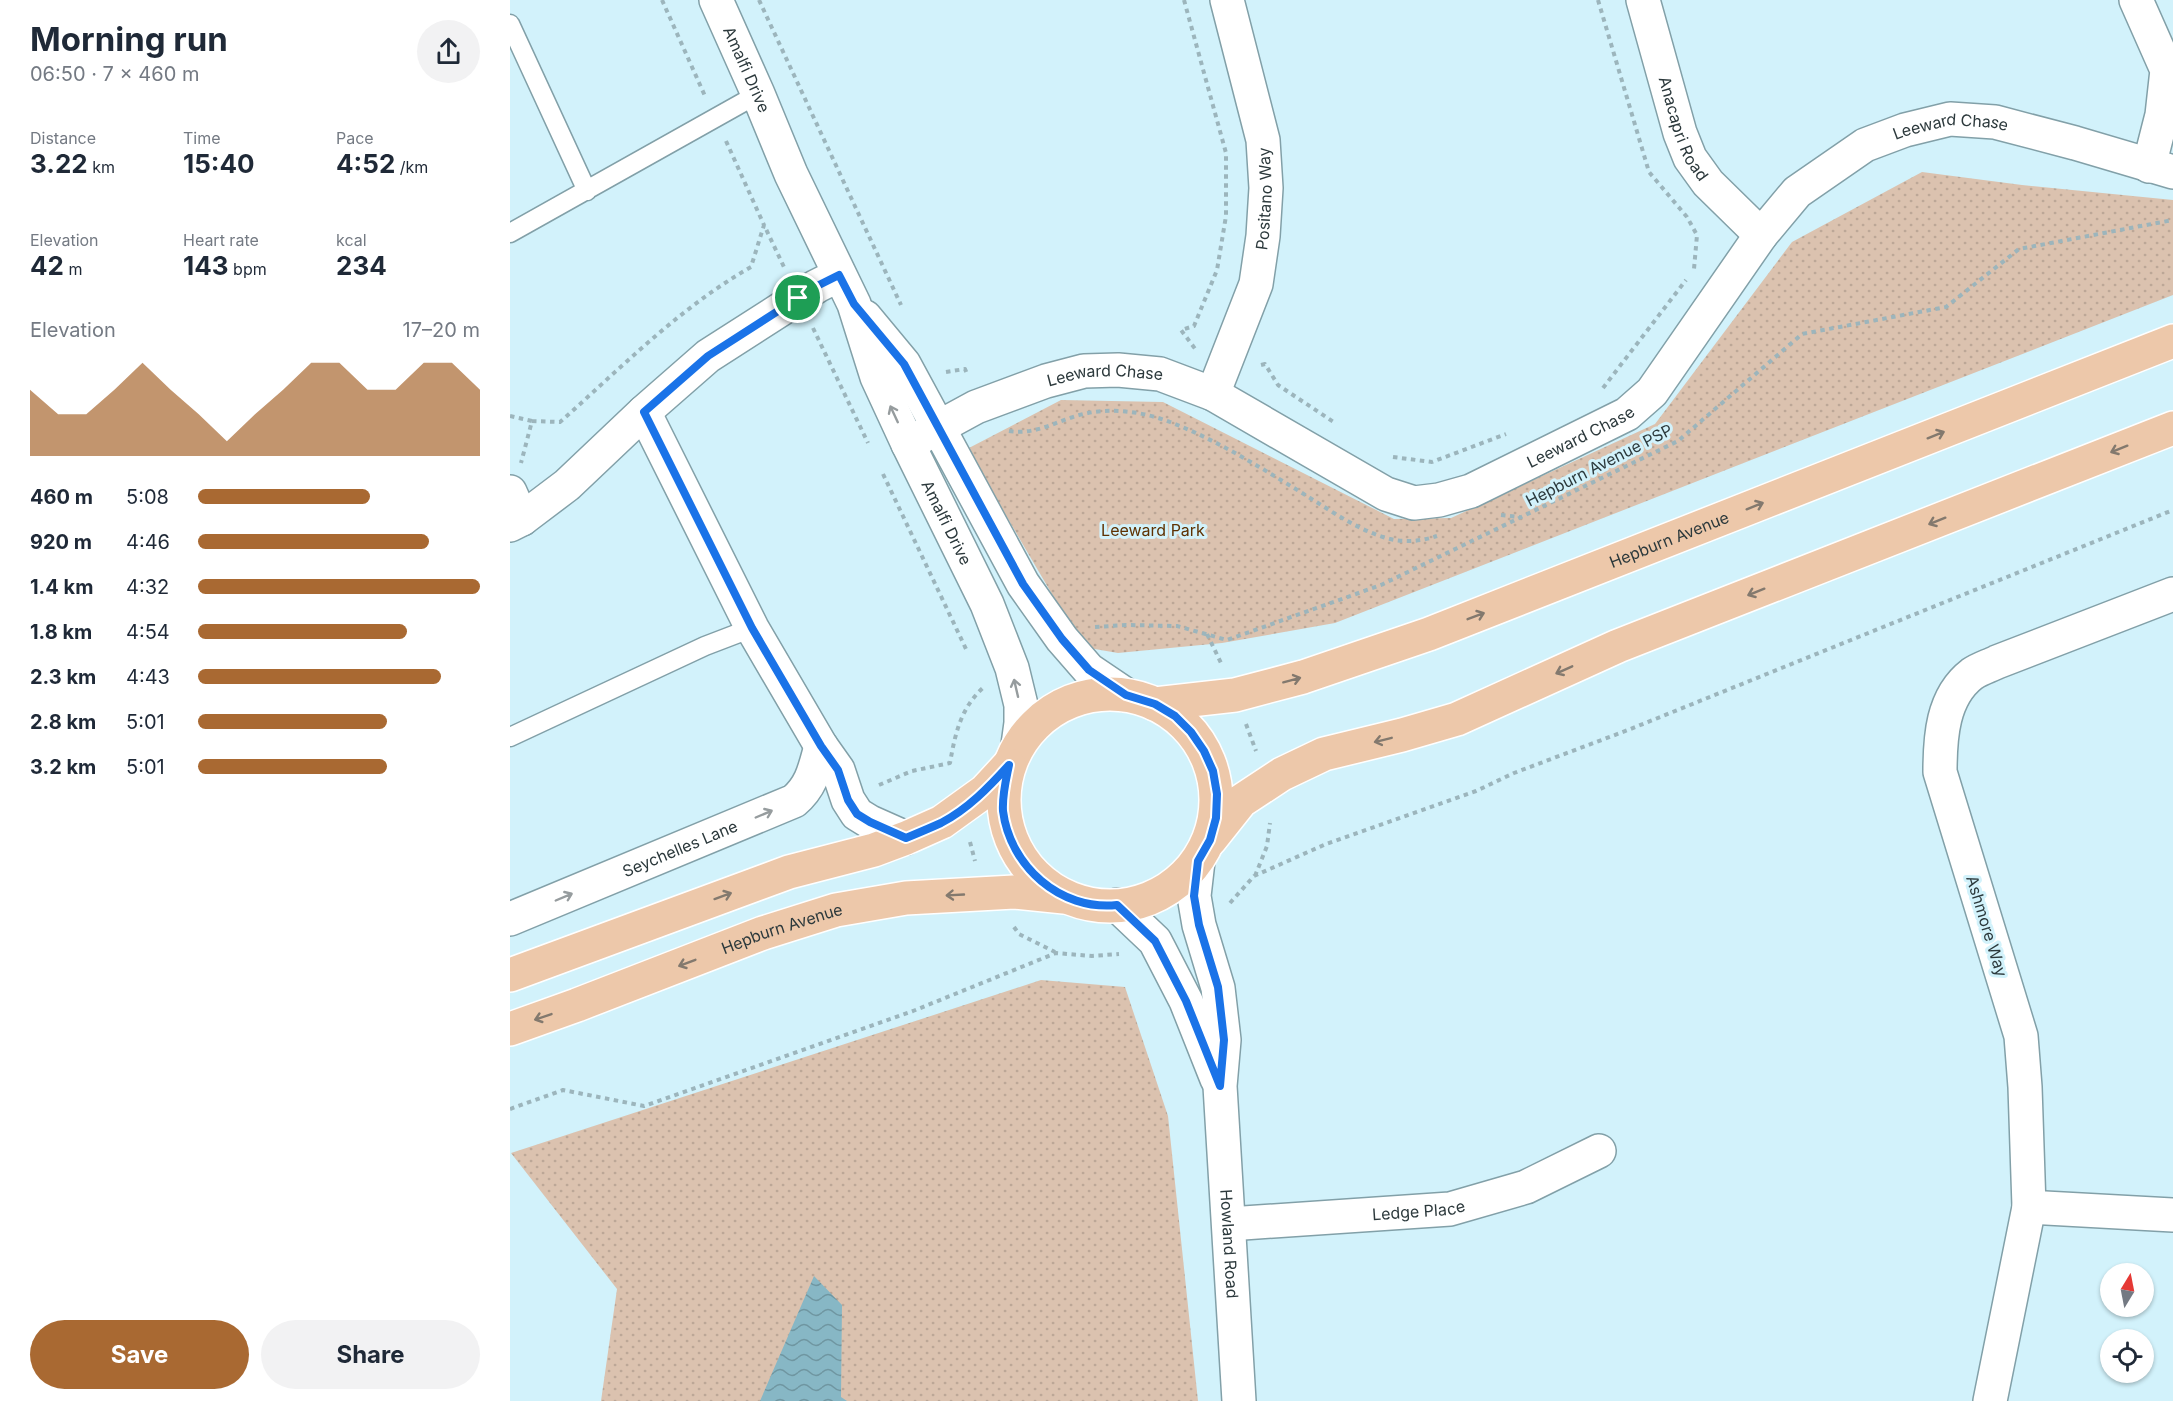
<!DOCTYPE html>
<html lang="en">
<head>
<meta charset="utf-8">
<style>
	:root { --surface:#fff; --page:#f2f2f3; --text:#1f2937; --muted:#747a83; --accent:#a96932 }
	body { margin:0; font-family:Inter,sans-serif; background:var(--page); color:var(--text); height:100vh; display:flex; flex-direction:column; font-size:22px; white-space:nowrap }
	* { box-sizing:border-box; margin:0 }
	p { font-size:20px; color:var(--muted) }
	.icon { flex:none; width:33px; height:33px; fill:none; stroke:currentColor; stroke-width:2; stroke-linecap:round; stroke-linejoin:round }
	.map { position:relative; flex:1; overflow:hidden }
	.sheet { display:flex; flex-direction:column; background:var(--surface); width:510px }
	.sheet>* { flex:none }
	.needle { width:39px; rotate:10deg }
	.buttons { position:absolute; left:1590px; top:1263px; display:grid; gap:12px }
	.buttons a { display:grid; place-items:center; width:54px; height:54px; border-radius:50%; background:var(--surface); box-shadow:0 2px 4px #0004; font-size:30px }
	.pin { position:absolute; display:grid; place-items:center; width:51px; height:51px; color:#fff; margin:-26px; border:3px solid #fff; border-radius:50%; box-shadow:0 2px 6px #0007 }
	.round { display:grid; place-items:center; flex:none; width:63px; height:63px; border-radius:32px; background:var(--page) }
	.headline { display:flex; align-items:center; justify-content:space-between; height:102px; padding:0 30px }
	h1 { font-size:33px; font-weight:700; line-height:45px }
	.stats { display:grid; grid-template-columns:repeat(3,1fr); gap:9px; height:102px; padding:6px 30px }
	.stats div { display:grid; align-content:center }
	.stats b { font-size:26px; font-weight:700 }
	.stats small { font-size:16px; font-weight:400 }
	.stats p { font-size:16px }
	.chart { height:168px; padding:12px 30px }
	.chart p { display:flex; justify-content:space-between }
	.chart svg { width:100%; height:108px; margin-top:6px; fill:var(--accent); opacity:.7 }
	.action { display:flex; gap:12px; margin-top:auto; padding:12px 30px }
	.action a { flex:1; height:69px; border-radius:36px; background:var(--accent); color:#fff; font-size:24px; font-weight:700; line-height:69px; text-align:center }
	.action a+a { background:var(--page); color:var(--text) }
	ul { padding:0 30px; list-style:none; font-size:20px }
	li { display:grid; grid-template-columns:96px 72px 1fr; align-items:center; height:45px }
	li i { height:15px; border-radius:8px; background:var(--accent) }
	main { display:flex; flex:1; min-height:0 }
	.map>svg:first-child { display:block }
	.grass { fill:url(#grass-dots) }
	.water { fill:url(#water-waves) }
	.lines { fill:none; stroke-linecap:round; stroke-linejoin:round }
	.service-casing { stroke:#82a0a8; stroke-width:21 }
	.minor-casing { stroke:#82a0a8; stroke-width:36 }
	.primary-casing { stroke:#fff; stroke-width:36 }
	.path { stroke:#9cb5bc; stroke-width:4; stroke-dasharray:4.5 4.5; stroke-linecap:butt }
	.service { stroke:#fff; stroke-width:18 }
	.minor { stroke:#fff; stroke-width:33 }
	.primary { stroke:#edc8aa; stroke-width:33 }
	.oneway { stroke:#969c9e }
	.oneway2 { stroke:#83796e }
	.route-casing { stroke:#fff; stroke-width:12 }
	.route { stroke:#1a73e8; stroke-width:8 }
	.labels { text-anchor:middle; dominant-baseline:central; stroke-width:6; stroke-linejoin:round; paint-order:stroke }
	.street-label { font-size:16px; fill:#2c393c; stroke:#d2f2fb }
	.park-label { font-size:16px; fill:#5e3102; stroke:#d2f2fb }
</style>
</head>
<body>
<main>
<section class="sheet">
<div class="headline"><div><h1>Morning run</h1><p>06:50 · 7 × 460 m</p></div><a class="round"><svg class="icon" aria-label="share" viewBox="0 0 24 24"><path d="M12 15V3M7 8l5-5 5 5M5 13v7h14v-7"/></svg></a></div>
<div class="stats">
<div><p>Distance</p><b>3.22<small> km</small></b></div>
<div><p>Time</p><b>15:40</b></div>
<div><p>Pace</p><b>4:52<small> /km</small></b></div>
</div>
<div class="stats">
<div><p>Elevation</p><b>42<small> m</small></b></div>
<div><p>Heart rate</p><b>143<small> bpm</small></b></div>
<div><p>kcal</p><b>234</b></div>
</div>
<div class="chart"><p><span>Elevation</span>17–20 m</p>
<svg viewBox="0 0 160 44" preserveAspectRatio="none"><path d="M0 44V17L10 27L20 27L30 17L40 6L50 17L60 27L70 38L80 27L90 17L100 6L110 6L120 17L130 17L140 6L150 6L160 17V44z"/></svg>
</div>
<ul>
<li><b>460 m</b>5:08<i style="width:61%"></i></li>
<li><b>920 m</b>4:46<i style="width:82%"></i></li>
<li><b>1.4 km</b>4:32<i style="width:100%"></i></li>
<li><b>1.8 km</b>4:54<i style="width:74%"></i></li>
<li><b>2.3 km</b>4:43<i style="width:86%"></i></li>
<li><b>2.8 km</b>5:01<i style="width:67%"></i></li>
<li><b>3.2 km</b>5:01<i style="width:67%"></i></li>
</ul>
<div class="action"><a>Save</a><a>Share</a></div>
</section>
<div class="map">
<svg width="1663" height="1401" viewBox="0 0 1663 1401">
	<defs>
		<pattern id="grass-dots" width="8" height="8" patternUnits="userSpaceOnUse" patternTransform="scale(1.5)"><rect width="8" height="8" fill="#dbc2af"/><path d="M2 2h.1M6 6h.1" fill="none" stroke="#bca797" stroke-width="1.8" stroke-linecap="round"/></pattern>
		<pattern id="water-waves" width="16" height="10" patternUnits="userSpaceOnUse" patternTransform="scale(1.5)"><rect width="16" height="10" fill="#87b7c5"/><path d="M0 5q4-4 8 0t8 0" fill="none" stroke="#6f96a1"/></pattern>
	</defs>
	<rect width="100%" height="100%" fill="#d2f2fb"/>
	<path class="grass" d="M1412 172 1512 185 1663 200V295L825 623 712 643 608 653 573 647 457 449 551 400 653 402 884 519 941 518 1145 424 1282 242Z
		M531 980 615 987 658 1116 688 1401H91L107 1289 1 1153Z"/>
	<path class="water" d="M304 1276 332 1305 331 1397 337 1401H250Z"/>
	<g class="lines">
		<g class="service-casing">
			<path id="service" d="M0 24 77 191
				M0 233 248 94
				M0 737 195 646 242 628"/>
		</g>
		<g class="minor-casing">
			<g id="minor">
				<path id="s1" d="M206 0 248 94 281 174 344 304 367 377 398 444 477 604 502 668 511 705V723L508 745"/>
				<path id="s2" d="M1133 0 1170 133 1180 158 1198 183 1251 235"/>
				<path d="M1626 0 1657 70 1652 115 1639 166"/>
				<path d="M355 317 394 364 513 584 552 639 579 670 616 695"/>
				<path id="s3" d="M703 394 746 284 753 236 756 188 753 140 717 0"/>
				<path d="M134 412 242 628 311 746 328 770 338 800 347 814 360 822 396 838"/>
				<path id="s4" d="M398 444 466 407 536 381 574 371 608 370 650 374 703 394 876 494 904 503 929 500 961 491 1117 414 1142 392 1251 235 1287 192 1355 145 1395 130 1440 119 1485 122 1565 143 1663 172"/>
				<path d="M0 492 12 519"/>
				<path d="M0 525 12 519 57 485 134 412 198 356 307 286 329 275"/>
				<path id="s5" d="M688 861 684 896 689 925 708 988 714 1040 710 1086 729 1401"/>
				<path d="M607 905 645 941 676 1001 707 1079"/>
				<path id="s6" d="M0 919 284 801C302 786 305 768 311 746"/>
				<path d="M1519 1207 1663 1215"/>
				<path id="s7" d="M719 1224 940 1209 1016 1187 1089 1151"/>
				<path d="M1480 1401 1519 1207 1515 1087 1511 1036 1430 772C1430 738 1432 697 1462 674 1469 669 1479 666 1487 662L1663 594"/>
			</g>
		</g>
		<g class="primary-casing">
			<g id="primary">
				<circle cx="600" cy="800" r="106"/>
				<path id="s8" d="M645 704 725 695 793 677 919 634 1663 341"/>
				<path d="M700 840 731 801 772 774 814 754 892 735 947 719 1108 646 1663 428"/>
				<path d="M0 975 279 872 364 850 396 838 432 822 450 809 475 791 499 765"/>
				<path id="s9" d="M0 1029 67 1005 253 933 326 910 396 898 504 892 554 897"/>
			</g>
		</g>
		<path class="path" d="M152 0 195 96
			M249 0 391 305
			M674 0 716 153V216L707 270 684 326 671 330 686 350
			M1088 0 1139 172 1177 217 1187 235 1184 269
			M216 141 254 225
			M303 328 358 443
			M751 365 755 364 768 385 825 423
			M436 372 455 369 457 374
			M1093 388 1176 280
			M0 416 22 421 11 463
			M22 421 50 422C111 368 169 308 241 267L254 225 274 267
			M499 431C527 436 551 418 578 413 605 408 634 412 660 422 707 440 753 469 797 496 821 511 845 528 873 537 891 543 909 542 927 536
			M883 457 922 462 996 434
			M373 474 456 649
			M991 515 1010 517
			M585 627 616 625 667 626 717 640 871 585 1168 441 1292 334 1436 307 1509 249 1663 220
			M697 634 712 665
			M736 724 746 751
			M369 785 402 771 440 763C445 734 451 707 474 687
			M460 842 465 861
			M745 876 757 846 760 823
			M720 903 744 876 816 844 966 791 1004 773 1118 730 1663 510
			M504 927 509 934 545 952
			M0 1109 53 1090 134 1106 403 1011 546 953 582 956 609 954"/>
		<use href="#service" class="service"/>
		<use href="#minor" class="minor"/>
		<use href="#primary" class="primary"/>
	</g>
	<defs><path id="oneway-shaft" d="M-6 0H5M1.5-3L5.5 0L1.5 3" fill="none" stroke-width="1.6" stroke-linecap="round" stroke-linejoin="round" transform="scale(1.5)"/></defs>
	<g class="oneway">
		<use href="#oneway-shaft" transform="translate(384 414) rotate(-115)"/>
		<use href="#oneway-shaft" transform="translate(506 688) rotate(-103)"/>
		<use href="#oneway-shaft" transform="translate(254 814) rotate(-23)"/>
		<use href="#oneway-shaft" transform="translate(54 897) rotate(-23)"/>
	</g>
	<g class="oneway2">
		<use href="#oneway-shaft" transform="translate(1426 435) rotate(-22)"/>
		<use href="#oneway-shaft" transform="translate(1609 449) rotate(158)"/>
		<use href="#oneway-shaft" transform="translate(1245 506) rotate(-22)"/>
		<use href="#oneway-shaft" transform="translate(1427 521) rotate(158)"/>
		<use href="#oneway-shaft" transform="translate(1246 592) rotate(158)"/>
		<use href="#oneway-shaft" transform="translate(966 616) rotate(-21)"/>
		<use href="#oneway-shaft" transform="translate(1054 670) rotate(156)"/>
		<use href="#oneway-shaft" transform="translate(782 680) rotate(-15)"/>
		<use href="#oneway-shaft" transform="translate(873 740) rotate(166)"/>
		<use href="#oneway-shaft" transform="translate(445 895) rotate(177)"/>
		<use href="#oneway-shaft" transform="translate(213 896) rotate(-20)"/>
		<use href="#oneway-shaft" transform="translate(177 963) rotate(159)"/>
		<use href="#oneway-shaft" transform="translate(33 1017) rotate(161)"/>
	</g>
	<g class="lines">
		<g class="route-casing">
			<path id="route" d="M329 275 344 304 394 364 513 584 552 639 579 670 616 695 645 704 665 716 681 732 694 751 703 771 707 794 706 818 700 840 688 861 684 896 689 925 708 987 714 1040 710 1086 676 1001 645 941 607 905C550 911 500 866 493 811 492 795 496 780 499 765 479 787 458 809 431 823 420 828 408 833 396 838L360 822 347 814 338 800 328 770 311 746 242 628 134 412 198 356 307 286Z"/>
		</g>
		<use href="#route" class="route"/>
	</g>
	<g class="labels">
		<g class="street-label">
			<text stroke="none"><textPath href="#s1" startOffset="76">Amalfi Drive</textPath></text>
			<text stroke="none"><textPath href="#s2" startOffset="135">Anacapri Road</textPath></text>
			<text stroke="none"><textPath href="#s4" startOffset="1238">Leeward Chase</textPath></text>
			<text stroke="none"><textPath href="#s3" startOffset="204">Positano Way</textPath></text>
			<text stroke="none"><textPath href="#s4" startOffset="212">Leeward Chase</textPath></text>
			<text stroke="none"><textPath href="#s4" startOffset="734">Leeward Chase</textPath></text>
			<text transform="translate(1089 465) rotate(-27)">Hepburn Avenue PSP</text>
			<text stroke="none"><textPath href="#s1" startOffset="572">Amalfi Drive</textPath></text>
			<text stroke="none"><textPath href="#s8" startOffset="542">Hepburn Avenue</textPath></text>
			<text stroke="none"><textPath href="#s6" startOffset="184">Seychelles Lane</textPath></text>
			<text transform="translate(1477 926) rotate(73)">Ashmore Way</text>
			<text stroke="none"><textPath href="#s9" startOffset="290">Hepburn Avenue</textPath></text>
			<text stroke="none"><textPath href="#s7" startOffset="190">Ledge Place</textPath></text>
			<text stroke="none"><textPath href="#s5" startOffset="387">Howland Road</textPath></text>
		</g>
		<g class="park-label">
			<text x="643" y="530">Leeward Park</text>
		</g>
	</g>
</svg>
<div class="buttons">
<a><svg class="needle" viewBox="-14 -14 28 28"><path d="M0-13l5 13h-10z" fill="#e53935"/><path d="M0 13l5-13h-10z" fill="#747a83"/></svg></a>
<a><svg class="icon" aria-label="locate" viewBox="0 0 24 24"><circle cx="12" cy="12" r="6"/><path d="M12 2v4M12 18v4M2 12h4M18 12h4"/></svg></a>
</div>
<div class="pin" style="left:288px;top:298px;background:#1e9e55"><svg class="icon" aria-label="arrive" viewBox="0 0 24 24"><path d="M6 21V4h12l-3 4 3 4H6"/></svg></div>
</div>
</main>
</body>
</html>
